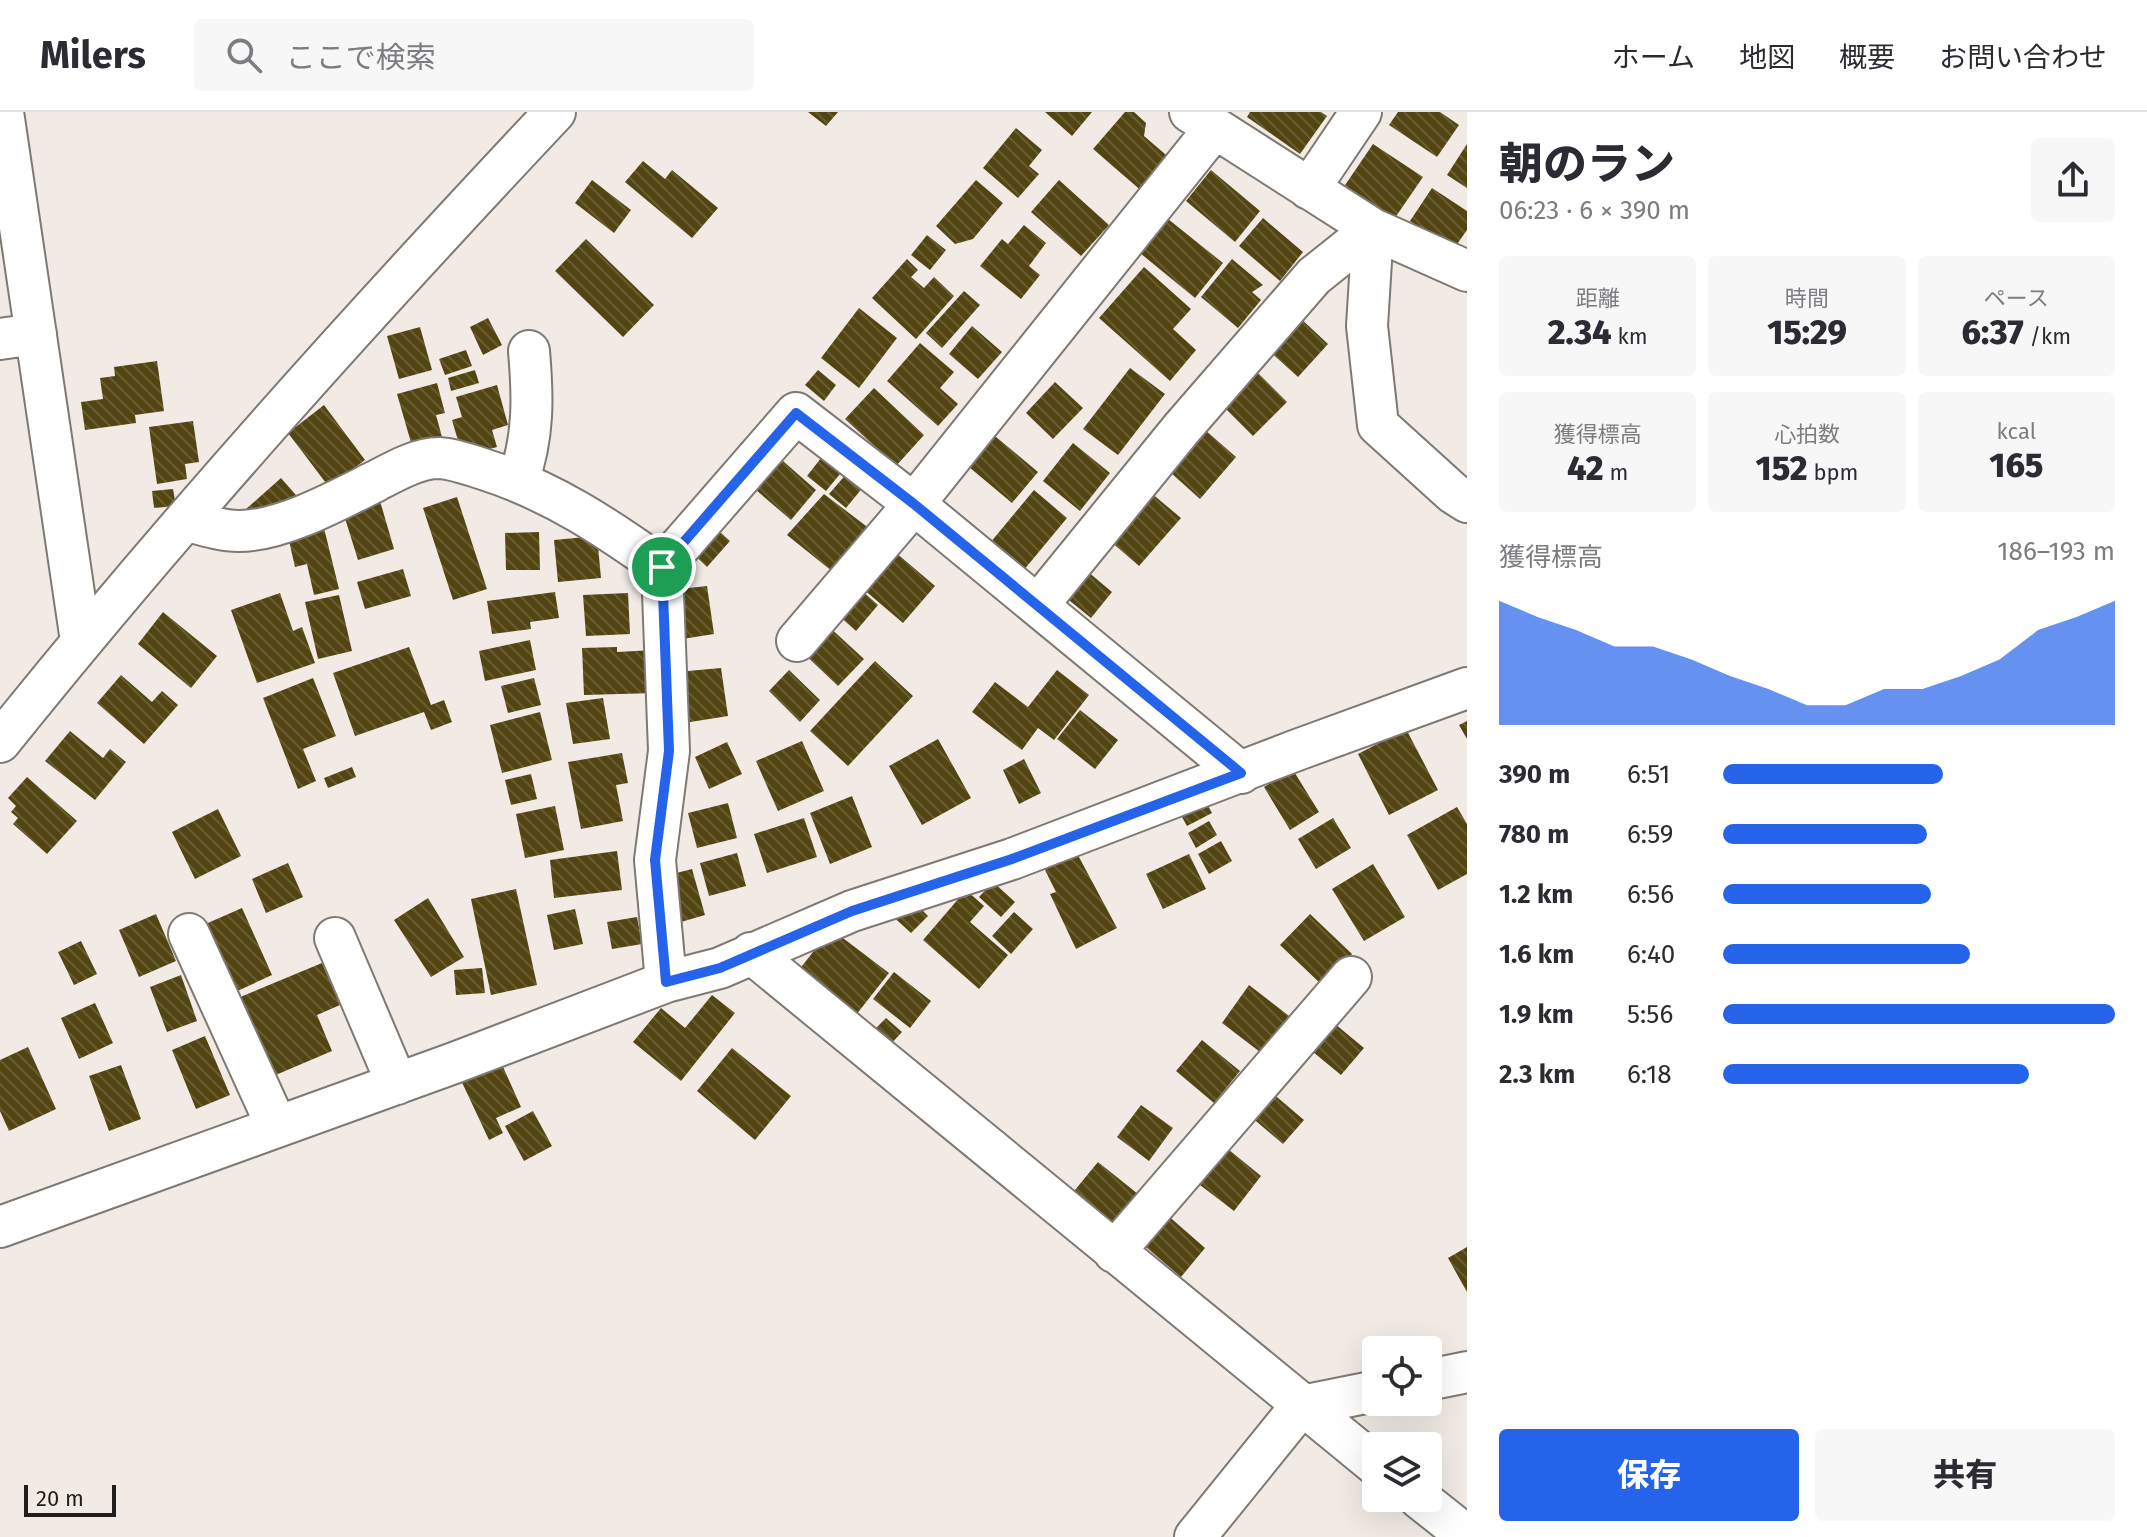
<!DOCTYPE html>
<html lang="ja">
<head>
<meta charset="utf-8">
<style>
	:root { --surface:#fff; --page:#f7f7f7; --text:#2b2b33; --muted:#7c7c81; --line:#e1e1e2; --accent:#2563eb }
	body { margin:0; font-family:"Fira Sans","Noto Sans JP",sans-serif; background:var(--page); color:var(--text); height:100vh; display:flex; flex-direction:column; font-size:30px; white-space:nowrap }
	* { box-sizing:border-box; margin:0 }
	p { font-size:26px; color:var(--muted) }
	.icon { flex:none; width:44px; height:44px; fill:none; stroke:currentColor; stroke-width:2; stroke-linecap:round; stroke-linejoin:round }
	.map { position:relative; flex:1; overflow:hidden }
	.drawer { display:flex; flex-direction:column; background:var(--surface); width:680px }
	.drawer>* { flex:none }
	.buttons { position:absolute; left:1362px; top:1224px; display:grid; gap:16px }
	.buttons a { display:grid; place-items:center; width:80px; height:80px; border-radius:8px; background:var(--surface); box-shadow:0 8px 32px #0002; font-size:40px }
	.scale { position:absolute; left:24px; bottom:20px; width:92px; box-sizing:border-box; padding-left:8px; border:4px solid #211f1d; border-top:0; font-size:22px; line-height:28px; white-space:nowrap; color:#211f1d; -webkit-text-stroke:6px #f2ebe5; paint-order:stroke }
	.pin { position:absolute; display:grid; place-items:center; width:68px; height:68px; color:#fff; margin:-34px; border:4px solid #fff; border-radius:50%; box-shadow:0 2px 8px #0007 }
	.round { display:grid; place-items:center; flex:none; width:84px; height:84px; border-radius:8px; background:var(--page) }
	.head { display:flex; align-items:center; justify-content:space-between; height:136px; padding:0 32px }
	h1 { font-size:44px; font-weight:800; line-height:60px }
	.stats { display:grid; grid-template-columns:repeat(3,1fr); gap:12px; height:136px; padding:8px 32px }
	.stats div { display:grid; align-content:center; border-radius:8px; background:var(--page); text-align:center }
	.stats b { font-size:34px; font-weight:800 }
	.stats small { font-size:22px; font-weight:400 }
	.stats p { font-size:22px }
	.chart { height:224px; padding:16px 32px }
	.chart p { display:flex; justify-content:space-between }
	.chart svg { width:100%; height:144px; margin-top:8px; fill:var(--accent); opacity:.7 }
	.action { display:flex; gap:16px; margin-top:auto; padding:16px 32px }
	.action a { flex:1; height:92px; border-radius:8px; background:var(--accent); color:#fff; font-size:32px; font-weight:800; line-height:92px; text-align:center }
	.action a+a { background:var(--page); color:var(--text) }
	ul { padding:0 32px; list-style:none; font-size:26px }
	li { display:grid; grid-template-columns:128px 96px 1fr; align-items:center; height:60px }
	li i { height:20px; border-radius:10px; background:var(--accent) }
	header { display:flex; align-items:center; gap:48px; box-sizing:border-box; height:112px; padding:0 40px; background:var(--surface); border-bottom:2px solid var(--line) }
	header strong { font-size:38px }
	nav { display:flex; gap:44px; margin-inline-start:auto; font-size:28px }
	.search { width:560px; height:72px; background:var(--page); display:flex; align-items:center; gap:20px; box-sizing:border-box; padding:0 28px; border-radius:8px; color:var(--muted); font-size:30px }
	main { display:flex; flex:1; min-height:0 }
	.map>svg:first-child { display:block }
	.building { fill:url(#building-back-hatch) }
	.lines { fill:none; stroke-linecap:round; stroke-linejoin:round }
	.minor-casing { stroke:#7f7973; stroke-width:44 }
	.minor { stroke:#fff; stroke-width:40 }
	.route-casing { stroke:#fff; stroke-width:16 }
	.route { stroke:#2563eb; stroke-width:10 }
</style>
</head>
<body>
<header>
<strong>Milers</strong>
<div class="search"><svg class="icon" aria-label="search" viewBox="0 0 24 24"><circle cx="10" cy="10" r="6"/><path d="M15 15l6 6"/></svg>ここで検索</div>
<nav><a>ホーム</a><a>地図</a><a>概要</a><a>お問い合わせ</a></nav>
</header>
<main>
<div class="map">
<svg width="1467" height="1425" viewBox="0 0 1467 1425">
	<defs>
		<pattern id="building-back-hatch" width="6" height="6" patternUnits="userSpaceOnUse" patternTransform="scale(2)"><rect width="6" height="6" fill="#524512"/><path d="M-1 5l2 2M0 0l6 6M5-1l2 2" fill="none" stroke="#675d34"/></pattern>
	</defs>
	<rect width="100%" height="100%" fill="#f2ebe5"/>
	<path class="building" d="M808 0H838L826 14Z
		M1045 0H1092L1072 24Z
		M1125 0H1134L1146 11 1144 24 1172 48 1144 81 1093 37Z
		M1250 0H1321L1327 4 1300 42 1247 5Z
		M1398 0H1440L1459 13 1437 45 1389 13Z
		M1016 16 1042 38 1029 54 1039 62 1018 86 983 56Z
		M1373 32 1423 65 1386 119 1337 85Z
		M1467 32V76L1447 63Z
		M643 49 665 67 672 58 718 96 692 126 625 70Z
		M1211 58 1260 99 1235 130 1186 89Z
		M592 68 631 98 614 121 575 91Z
		M976 68 1003 91 973 127 955 132 936 114Z
		M1059 68 1109 113 1081 144 1031 100Z
		M1432 76 1467 99V118L1453 138 1410 109Z
		M1263 106 1303 140 1280 169 1239 134Z
		M1168 107 1223 151 1195 186 1140 141Z
		M1024 113 1046 131 1029 154 1040 163 1021 187 980 154 1002 127 1008 132Z
		M927 123 946 138 930 158 911 143Z
		M586 127 654 193 623 225 555 159Z
		M907 147 918 158 911 165 924 176 934 165 954 184 916 227 872 186Z
		M1232 147 1263 173 1252 180 1261 188 1238 216 1201 185Z
		M1144 155 1191 197 1173 217 1196 238 1170 269 1099 206Z
		M964 179 980 193 942 236 926 221Z
		M859 196 897 226 859 276 821 246Z
		M1297 203 1328 232 1298 265 1267 237Z
		M488 206 502 233 483 243 470 215Z
		M972 214 1002 240 978 267 949 242Z
		M420 215 432 258 399 267 387 224Z
		M920 231 954 260 940 276 958 292 938 314 887 269Z
		M466 238 472 254 445 263 439 247Z
		M157 249 164 299 135 303 136 311 85 318 81 290 103 287 100 266 115 264 114 255Z
		M1249 252 1287 290 1253 324 1215 286Z
		M1130 256 1165 282 1118 343 1083 317Z
		M475 258 479 271 451 279 448 266Z
		M818 258 836 273 824 289 805 273Z
		M1055 270 1083 296 1053 327 1026 301Z
		M437 271 445 301 436 303 442 325 412 334 397 282Z
		M497 273 508 313 492 318 497 335 475 341 461 339 452 308 462 305 456 285Z
		M874 276 924 323 896 354 845 307Z
		M324 293 365 348 329 375 288 321Z
		M193 309 199 350 185 352 187 367 157 372 149 315Z
		M1196 310 1236 345 1200 387 1160 351Z
		M995 324 1038 360 1012 391 969 355Z
		M1073 331 1110 361 1080 399 1043 369Z
		M775 342 816 378 791 408 749 372Z
		M821 346 840 362 826 379 807 364Z
		M848 360 864 374 846 396 829 382Z
		M281 366 302 390 256 407 246 397Z
		M173 377 176 394 154 396 152 379Z
		M1034 378 1067 406 1023 459 990 431Z
		M1150 380 1181 406 1139 454 1109 428Z
		M378 382 394 437 358 448 344 403Z
		M824 382 870 417 833 460 787 423Z
		M457 385 487 477 453 488 423 396Z
		M709 410 730 429 707 455 686 435Z
		M323 412 339 477 314 483 307 452 295 455 287 420Z
		M539 420 540 458H506L505 421Z
		M597 424 601 466 558 470 554 428Z
		M894 439 935 474 903 511 862 476Z
		M1081 454 1112 480 1091 506 1059 480Z
		M403 457 411 484 365 497 357 470Z
		M707 474 714 522 676 528 670 478Z
		M860 477 878 493 856 519 838 503Z
		M555 480 559 506 530 510 531 517 492 522 487 489Z
		M280 481 293 519 302 515 315 551 257 571 231 498Z
		M628 481 630 522 586 524 583 483Z
		M339 483 352 539 318 547 305 490Z
		M163 500 217 544 191 576 138 532Z
		M826 512 864 547 838 574 800 538Z
		M530 528 536 558 485 569 479 539Z
		M409 535 431 593 444 588 452 610 431 618 424 600 355 624 333 561Z
		M617 535V540L654 538 656 581 584 583 582 536Z
		M875 549 913 584 848 654 810 619Z
		M721 556 728 604 684 611 677 560Z
		M789 558 820 588 800 610 769 579Z
		M1057 558 1089 583 1054 628 1038 616 1022 638 972 600 995 570 1028 595Z
		M121 563 152 590 162 579 178 593 144 632 97 591Z
		M313 566 336 624 303 637 316 669 298 677 263 586Z
		M534 566 541 593 508 601 501 574Z
		M603 586 610 627 573 632 566 591Z
		M1080 598 1118 628 1095 657 1057 627Z
		M540 600 552 648 502 661 490 613Z
		M1467 609V627L1459 613Z
		M1406 617 1438 678 1389 703 1358 642Z
		M70 619 103 646 110 637 126 650 95 688 45 649Z
		M938 627 971 686 922 713 889 654Z
		M802 629 824 679 778 699 756 649Z
		M727 630 742 662 709 677 695 645Z
		M622 641 628 671 616 673 623 709 581 717 568 650Z
		M1024 647 1041 681 1019 692 1003 658Z
		M352 655 356 665 328 676 324 666Z
		M1293 658 1319 700 1290 718 1264 675Z
		M531 662 537 687 511 693 505 668Z
		M27 665 77 709 47 742 13 712 18 706 11 700 16 694 8 686Z
		M1202 683 1212 701 1187 714 1177 696Z
		M852 684 872 735 830 752 810 701Z
		M728 691 737 726 697 736 688 701Z
		M555 694 564 738 525 746 516 702Z
		M1457 695 1467 712V762L1438 778 1407 723Z
		M218 697 241 744 195 767 172 720Z
		M804 706 817 745 767 761 754 722Z
		M1333 706 1351 736 1316 757 1298 727Z
		M1209 709 1217 723 1196 736 1188 721Z
		M1221 729 1232 749 1209 762 1198 742Z
		M1072 732 1117 816 1076 837 1050 782 1056 780 1040 748Z
		M617 739 622 778 554 786 550 748Z
		M737 741 746 774 709 784 700 751Z
		M1189 742 1206 777 1163 797 1146 762Z
		M288 751 303 785 266 801 252 767Z
		M1373 752 1405 805 1364 829 1332 777Z
		M692 757 705 803 674 812 661 765Z
		M993 770 1015 790 1001 805 979 785Z
		M516 777 537 873 491 883 471 787Z
		M966 778 984 794 970 810 1008 843 979 877 923 828Z
		M428 786 464 845 431 865 394 808Z
		M912 788 928 804 911 821 887 799Z
		M242 796 272 863 231 882 201 814Z
		M575 797 583 832 554 838 547 803Z
		M1014 800 1033 817 1011 842 992 824Z
		M156 802 176 849 139 865 119 818Z
		M1310 802 1352 842 1322 873 1280 833Z
		M637 805 642 832 612 837 607 810Z
		M831 817 889 861 852 908 795 863Z
		M81 829 97 862 74 873 58 840Z
		M322 851 340 893 317 903 332 939 271 965 238 886Z
		M482 856 485 881 456 883 454 858Z
		M894 860 931 889 910 916 873 887Z
		M181 863 197 909 167 920 150 875Z
		M1249 873 1293 907 1264 943 1222 911Z
		M712 883 735 901 681 969 633 930 661 896 685 916Z
		M95 891 113 931 79 947 61 906Z
		M886 906 902 920 889 934 873 919Z
		M1329 907 1364 936 1341 963 1307 935Z
		M205 924 230 983 196 997 172 938Z
		M1202 928 1240 959 1214 991 1176 959Z
		M28 935 56 997 9 1019 0 999V948Z
		M732 936 791 984 755 1028 697 979Z
		M499 946 521 995 496 1006 503 1021 489 1028 459 964Z
		M121 953 141 1007 109 1019 89 964Z
		M1271 980 1304 1008 1283 1032 1250 1004Z
		M1141 993 1173 1016 1149 1049 1117 1025Z
		M533 999 552 1034 524 1049 505 1014Z
		M1228 1037 1261 1064 1234 1099 1200 1073Z
		M1098 1050 1138 1082 1111 1116 1070 1084Z
		M1165 1101 1205 1136 1181 1165 1140 1130Z
		M1467 1135V1180L1448 1146Z"/>
	<g class="lines">
		<g class="minor-casing">
			<path id="minor" d="M3 0 81 529
				M1190 0 1373 117 1367 214 1378 313 1453 381 1467 390
				M1309 77 1361 0
				M0 227 36 222
				M518 369C534 325 533 285 529 239
				M185 408C203 413 221 419 239 419 282 419 338 388 376 369 395 359 418 346 439 346 455 347 471 353 486 358 552 379 607 416 662 455L669 639 655 748 666 870
				M662 455 796 301 914 392 1241 661
				M1038 493 1182 316 1314 164 1373 117 1467 159
				M797 529 914 392 1214 17
				M0 630C175 412 363 204 555 0
				M189 822 277 1015
				M335 826 397 972
				M751 841 1376 1353
				M0 1115 454 951 666 870 720 856 852 799 1012 747 1297 638 1467 576
				M1114 1140 1351 865
				M1428 1268 1467 1260
				M1419 1386 1467 1424
				M1195 1425 1301 1294 1376 1279"/>
		</g>
		<use href="#minor" class="minor"/>
	</g>
	<g class="lines">
		<g class="route-casing">
			<path id="route" d="M796 301 914 392 1241 661 1012 747 852 799 720 856 666 870 655 748 669 639 662 455Z"/>
		</g>
		<use href="#route" class="route"/>
	</g>
</svg>
<div class="buttons">
<a><svg class="icon" aria-label="locate" viewBox="0 0 24 24"><circle cx="12" cy="12" r="6"/><path d="M12 2v4M12 18v4M2 12h4M18 12h4"/></svg></a>
<a><svg class="icon" aria-label="layers" viewBox="0 0 24 24"><path d="M12 4l9 5-9 5-9-5zM3 14l9 5 9-5"/></svg></a>
</div>
<div class="scale">20 m</div>
<div class="pin" style="left:662px;top:455px;background:#1e9e55"><svg class="icon" aria-label="arrive" viewBox="0 0 24 24"><path d="M6 21V4h12l-3 4 3 4H6"/></svg></div>
</div>
<section class="drawer">
<div class="head"><div><h1>朝のラン</h1><p>06:23 · 6 × 390 m</p></div><a class="round"><svg class="icon" aria-label="share" viewBox="0 0 24 24"><path d="M12 15V3M7 8l5-5 5 5M5 13v7h14v-7"/></svg></a></div>
<div class="stats">
<div><p>距離</p><b>2.34<small> km</small></b></div>
<div><p>時間</p><b>15:29</b></div>
<div><p>ペース</p><b>6:37<small> /km</small></b></div>
</div>
<div class="stats">
<div><p>獲得標高</p><b>42<small> m</small></b></div>
<div><p>心拍数</p><b>152<small> bpm</small></b></div>
<div><p>kcal</p><b>165</b></div>
</div>
<div class="chart"><p><span>獲得標高</span>186–193 m</p>
<svg viewBox="0 0 160 44" preserveAspectRatio="none"><path d="M0 44V6L10 11L20 15L30 20L40 20L50 24L60 29L70 33L80 38L90 38L100 33L110 33L120 29L130 24L140 15L150 11L160 6V44z"/></svg>
</div>
<ul>
<li><b>390 m</b>6:51<i style="width:56%"></i></li>
<li><b>780 m</b>6:59<i style="width:52%"></i></li>
<li><b>1.2 km</b>6:56<i style="width:53%"></i></li>
<li><b>1.6 km</b>6:40<i style="width:63%"></i></li>
<li><b>1.9 km</b>5:56<i style="width:100%"></i></li>
<li><b>2.3 km</b>6:18<i style="width:78%"></i></li>
</ul>
<div class="action"><a>保存</a><a>共有</a></div>
</section>
</main>
</body>
</html>
